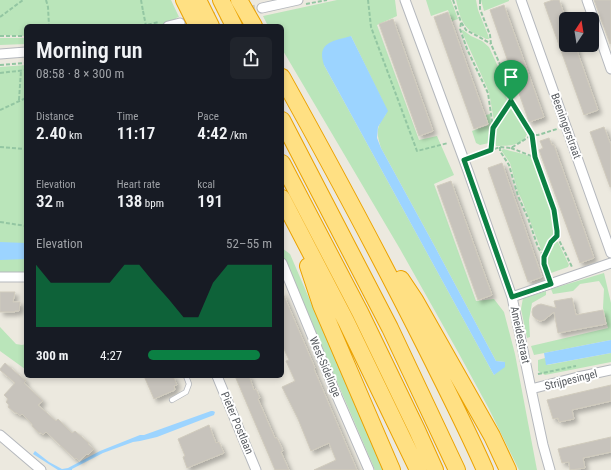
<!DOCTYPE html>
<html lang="en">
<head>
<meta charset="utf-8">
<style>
	:root { --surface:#171b24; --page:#20242c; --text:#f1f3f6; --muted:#9ea1a6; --accent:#0b8043 }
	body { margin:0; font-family:"Roboto Condensed",sans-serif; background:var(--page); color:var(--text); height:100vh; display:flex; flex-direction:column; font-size:15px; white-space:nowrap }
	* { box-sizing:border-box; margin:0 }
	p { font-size:13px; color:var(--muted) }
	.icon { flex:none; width:22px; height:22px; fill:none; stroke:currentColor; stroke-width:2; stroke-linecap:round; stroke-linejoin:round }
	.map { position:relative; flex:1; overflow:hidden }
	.panel { position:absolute; left:24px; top:24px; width:260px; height:354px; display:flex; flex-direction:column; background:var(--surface); border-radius:6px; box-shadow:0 2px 6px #0003 }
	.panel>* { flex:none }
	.needle { width:26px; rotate:12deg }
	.tools { position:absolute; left:559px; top:12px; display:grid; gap:8px }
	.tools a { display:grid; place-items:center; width:40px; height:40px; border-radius:6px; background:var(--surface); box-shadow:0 2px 6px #0003; font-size:20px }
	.pin { position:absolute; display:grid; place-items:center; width:34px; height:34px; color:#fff; margin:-41px -17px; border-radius:50% 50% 50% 0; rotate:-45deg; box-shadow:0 0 4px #0007 }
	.pin .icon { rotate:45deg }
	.round { display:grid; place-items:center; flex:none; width:42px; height:42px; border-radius:6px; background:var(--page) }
	.head { display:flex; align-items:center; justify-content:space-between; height:68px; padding:0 12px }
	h1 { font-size:22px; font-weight:600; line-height:30px }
	.stats { display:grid; grid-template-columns:repeat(3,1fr); gap:6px; height:68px; padding:4px 12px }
	.stats div { display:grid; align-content:center }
	.stats b { font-size:17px; font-weight:600 }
	.stats small { font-size:11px; font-weight:400 }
	.stats p { font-size:11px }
	.chart { height:112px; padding:8px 12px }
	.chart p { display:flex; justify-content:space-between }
	.chart svg { width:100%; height:72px; margin-top:4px; fill:var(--accent); opacity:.7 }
	ul { padding:0 12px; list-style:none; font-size:13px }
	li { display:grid; grid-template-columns:64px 48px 1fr; align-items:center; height:30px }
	li i { height:10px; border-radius:5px; background:var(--accent) }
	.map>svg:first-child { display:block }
	.green { fill:#bae5ba; fill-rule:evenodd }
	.water { fill:#9cd4ff }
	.building { fill:#c7c3bc; stroke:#d0cbbd; filter:url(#shadow) }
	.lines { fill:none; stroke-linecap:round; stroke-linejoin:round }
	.street-tunnel { stroke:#c7c6c0; stroke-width:9; stroke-dasharray:9 4.5; stroke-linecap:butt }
	.lane-casing { stroke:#b5b8bd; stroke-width:6 }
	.street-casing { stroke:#b5b8bd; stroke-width:11 }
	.highway-casing { stroke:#eba200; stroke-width:18 }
	.path { stroke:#93c6a2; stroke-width:2; stroke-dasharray:4 2; stroke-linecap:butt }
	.lane { stroke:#fff; stroke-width:4.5 }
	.street { stroke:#fff; stroke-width:9 }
	.highway { stroke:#ffe083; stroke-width:16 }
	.path-bridge { stroke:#93c6a2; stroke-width:2; stroke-dasharray:4 2; stroke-linecap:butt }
	.route-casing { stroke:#fff; stroke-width:8 }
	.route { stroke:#0b8043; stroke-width:5 }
	.labels { text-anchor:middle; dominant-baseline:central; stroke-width:4; stroke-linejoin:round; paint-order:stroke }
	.street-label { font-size:11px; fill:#585c61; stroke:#fff }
</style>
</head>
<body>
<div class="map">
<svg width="611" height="470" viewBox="0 0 611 470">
	<defs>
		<filter id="shadow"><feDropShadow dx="3.5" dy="3.5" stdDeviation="2" flood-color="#0004"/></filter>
	</defs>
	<rect width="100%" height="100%" fill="#ece9df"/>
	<path class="green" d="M0 0H171L179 17 176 18 180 26 168 25 157 26H26V36L0 35Z
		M337 0H395L397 16 377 25 419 140 437 136 454 175 434 184 476 301 494 299 504 312 515 354 537 470H519L488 407 458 352 400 249 282 49V26H268L263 16ZM351 36 382 100 386 114C376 127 376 133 381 148L434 245 496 361 505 362 494 375 324 65Z
		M426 0H451L458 19 452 21 448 10 431 16Z
		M456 0H476L478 10 488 35 489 39H486C482 36 476 35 472 32 461 25 459 12 456 0Z
		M481 0H509V1L484 11Z
		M462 30H463L471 36 482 41 489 47 500 71 507 100V103L496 122 494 121 489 92 462 32Z
		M0 38H26V44L0 45Z
		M26 65V272H0V67Z
		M511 107 527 134C523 146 507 146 496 146 490 131 503 118 511 107Z
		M490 114C491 123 494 135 489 143L480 145 476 143 472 131 489 125 486 115Z
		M504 149C510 151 526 154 531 157 540 163 552 217 555 230 554 237 548 244 545 252H542L522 200 518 192 510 163 501 150Z
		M555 241 558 242 569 265 568 267 551 273C543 261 548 252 555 241Z
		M282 248 290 254 383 470H375L282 254Z
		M604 273 611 303V340L534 355 531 346 608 328 603 308 604 289 599 281 580 284 573 291 553 294 551 289Z
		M546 291V295L532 303 529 320 530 337 527 338 521 309 523 298Z
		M0 327 16 344 22 345 26 344V368L25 369 0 351Z
		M611 353V362L545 375 538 371V360L545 358 547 365Z"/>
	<path class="water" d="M351 36 388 111 378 127 377 138 381 148 434 245 496 361 505 362V367L494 375 324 65C316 42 334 41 351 36Z
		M0 242 26 243V259L0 260Z
		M611 340V353L546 365 544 353Z
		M211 411H213L215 412 214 415 157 437 140 441 133 442 103 453 72 469V470H58L33 454 35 451 49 462 62 469 68 468 100 451 140 435H144Z"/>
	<path class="building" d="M553 0H559L566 19V45H575L598 110 584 115 544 3Z
		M594 0H611V43L610 44Z
		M504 5 544 117 529 122 490 10Z
		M448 12 488 124 474 129 434 17Z
		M393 19 433 131 419 136 379 24Z
		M604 127 611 145V187H610L590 132Z
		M549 138 552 145H554L594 258 580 263 539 150 543 148 540 141Z
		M502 163 542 277 528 282 488 168Z
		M451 181 492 295 478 300 437 186Z
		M282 291 315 368 314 369 357 470H314L336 460 329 443 311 451 298 419 282 387 295 381 286 361 289 360 282 345Z
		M0 292H15L13 302H20L19 311H15V312H0Z
		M572 298 576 315 603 310 606 324 558 333 554 312 544 320 540 321 536 319 533 316 532 312 533 308 537 305 541 304 556 308 554 301Z
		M5 363 26 381 24 383 43 401 38 405 56 421 58 419 72 433 75 431 89 443 88 444 94 449 88 455 87 454 79 461 76 458 75 459 46 432 43 435 41 433H39L32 426V424L22 414 20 416 17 413H15L8 407 9 405 6 402 8 399 4 395 15 383 0 370V369Z
		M144 376H173L177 385 174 386 175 390 154 399Z
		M235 376H249L254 390 256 389 260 398 258 399 275 438H277L281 446 283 451 281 452 289 470H275Z
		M611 385V401L572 410 574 419 559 422 558 418 553 419 547 400Z
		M209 425 216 443 219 442 224 453 187 468 183 457 185 456 178 439Z
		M611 437V452L583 458 585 468 570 470 569 462 562 463 558 449Z"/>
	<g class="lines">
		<path class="street-tunnel" d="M180 23 262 8"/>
		<g class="lane-casing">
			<path id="lane" d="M172 400 186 392 189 384 186 376"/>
		</g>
		<g class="street-casing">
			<path id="street" d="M405 0 468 171 512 297 531 389 543 445 550 470
				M521 0 611 253
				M587 0 611 69
				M262 8 298 0
				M168 26 180 23
				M0 54 26 52
				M282 263 336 394 369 470
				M0 277H26
				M512 297 611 263
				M217 376 256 470
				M531 389 578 377 611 370
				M0 435 41 470"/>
		</g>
		<g class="highway-casing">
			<path id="highway" d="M184 0 197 26
				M198 0 211 26
				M221 0 234 26
				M239 0 254 26
				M282 77C332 167 381 258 427 350 447 390 467 429 485 470
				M282 120 390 328 457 470
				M282 163 360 312 417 430 435 470
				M282 198 346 321 418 470
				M308 266 321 305 392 470
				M401 279 415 300 492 436 508 470"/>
		</g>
		<path class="path" d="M46 0 48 7 49 26
			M141 0 143 11
			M368 0 371 27 417 151 448 143
			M453 0 461 22 466 30 481 38 491 44
			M480 0V9L490 35 491 44 502 69 511 101 532 135H538L557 129
			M306 4 327 0
			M0 17 23 0
			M461 23 460 29 467 49 488 93 493 128 491 150
			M142 26 159 22
			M0 36H26
			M0 65 26 63
			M0 73 26 70
			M19 100 21 71
			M0 110 26 98
			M494 127 511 101
			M0 147 26 149
			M500 147V151L509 165 518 196 528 218 538 247 544 257
			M511 148 534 157
			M25 149 26 154
			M472 157 500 147 511 148 532 135 535 157 554 209 557 231V236L551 242 544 257V265L548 276
			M0 222 26 226
			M557 236 572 267
			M538 374 576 366"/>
		<use href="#lane" class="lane"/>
		<use href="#street" class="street"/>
		<use href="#highway" class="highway"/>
		<path class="path-bridge" d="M143 11 146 26"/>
	</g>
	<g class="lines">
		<g class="route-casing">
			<path id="route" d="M511 101 532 135 535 157 554 210 557 231V236L551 242 544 257V264L551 284 512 297 464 160 491 150 493 128Z"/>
		</g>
		<use href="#route" class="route"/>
	</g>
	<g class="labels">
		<g class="street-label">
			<text transform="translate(566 126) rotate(70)">Beeningerstraat</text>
			<text transform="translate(520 335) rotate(78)">Ameidestraat</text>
			<text transform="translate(325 367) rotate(67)">West-Sidelinge</text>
			<text transform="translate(571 380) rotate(-14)">Strijpesingel</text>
			<text transform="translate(237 423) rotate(67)">Pieter Postlaan</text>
		</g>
	</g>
</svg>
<div class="tools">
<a><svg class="needle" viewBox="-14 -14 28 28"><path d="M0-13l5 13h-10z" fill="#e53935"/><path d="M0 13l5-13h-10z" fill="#9ea1a6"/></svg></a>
</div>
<div class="pin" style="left:511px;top:101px;background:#1e9e55"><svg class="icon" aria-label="arrive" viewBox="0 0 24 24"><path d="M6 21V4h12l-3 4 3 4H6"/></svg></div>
<section class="panel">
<div class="head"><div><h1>Morning run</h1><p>08:58 · 8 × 300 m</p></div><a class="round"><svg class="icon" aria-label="share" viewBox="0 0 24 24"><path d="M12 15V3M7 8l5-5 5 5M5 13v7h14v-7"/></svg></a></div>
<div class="stats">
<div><p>Distance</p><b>2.40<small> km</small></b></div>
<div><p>Time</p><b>11:17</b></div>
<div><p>Pace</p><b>4:42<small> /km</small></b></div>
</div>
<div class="stats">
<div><p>Elevation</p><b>32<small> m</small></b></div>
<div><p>Heart rate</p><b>138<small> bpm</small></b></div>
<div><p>kcal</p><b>191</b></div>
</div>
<div class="chart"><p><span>Elevation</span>52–55 m</p>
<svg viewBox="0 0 160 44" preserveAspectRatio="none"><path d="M0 44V6L10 17L20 17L30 17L40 17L50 17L60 6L70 6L80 17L90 27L100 38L110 38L120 17L130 6L140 6L150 6L160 6V44z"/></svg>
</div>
<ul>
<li><b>300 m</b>4:27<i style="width:90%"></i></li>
</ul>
</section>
</div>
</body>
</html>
